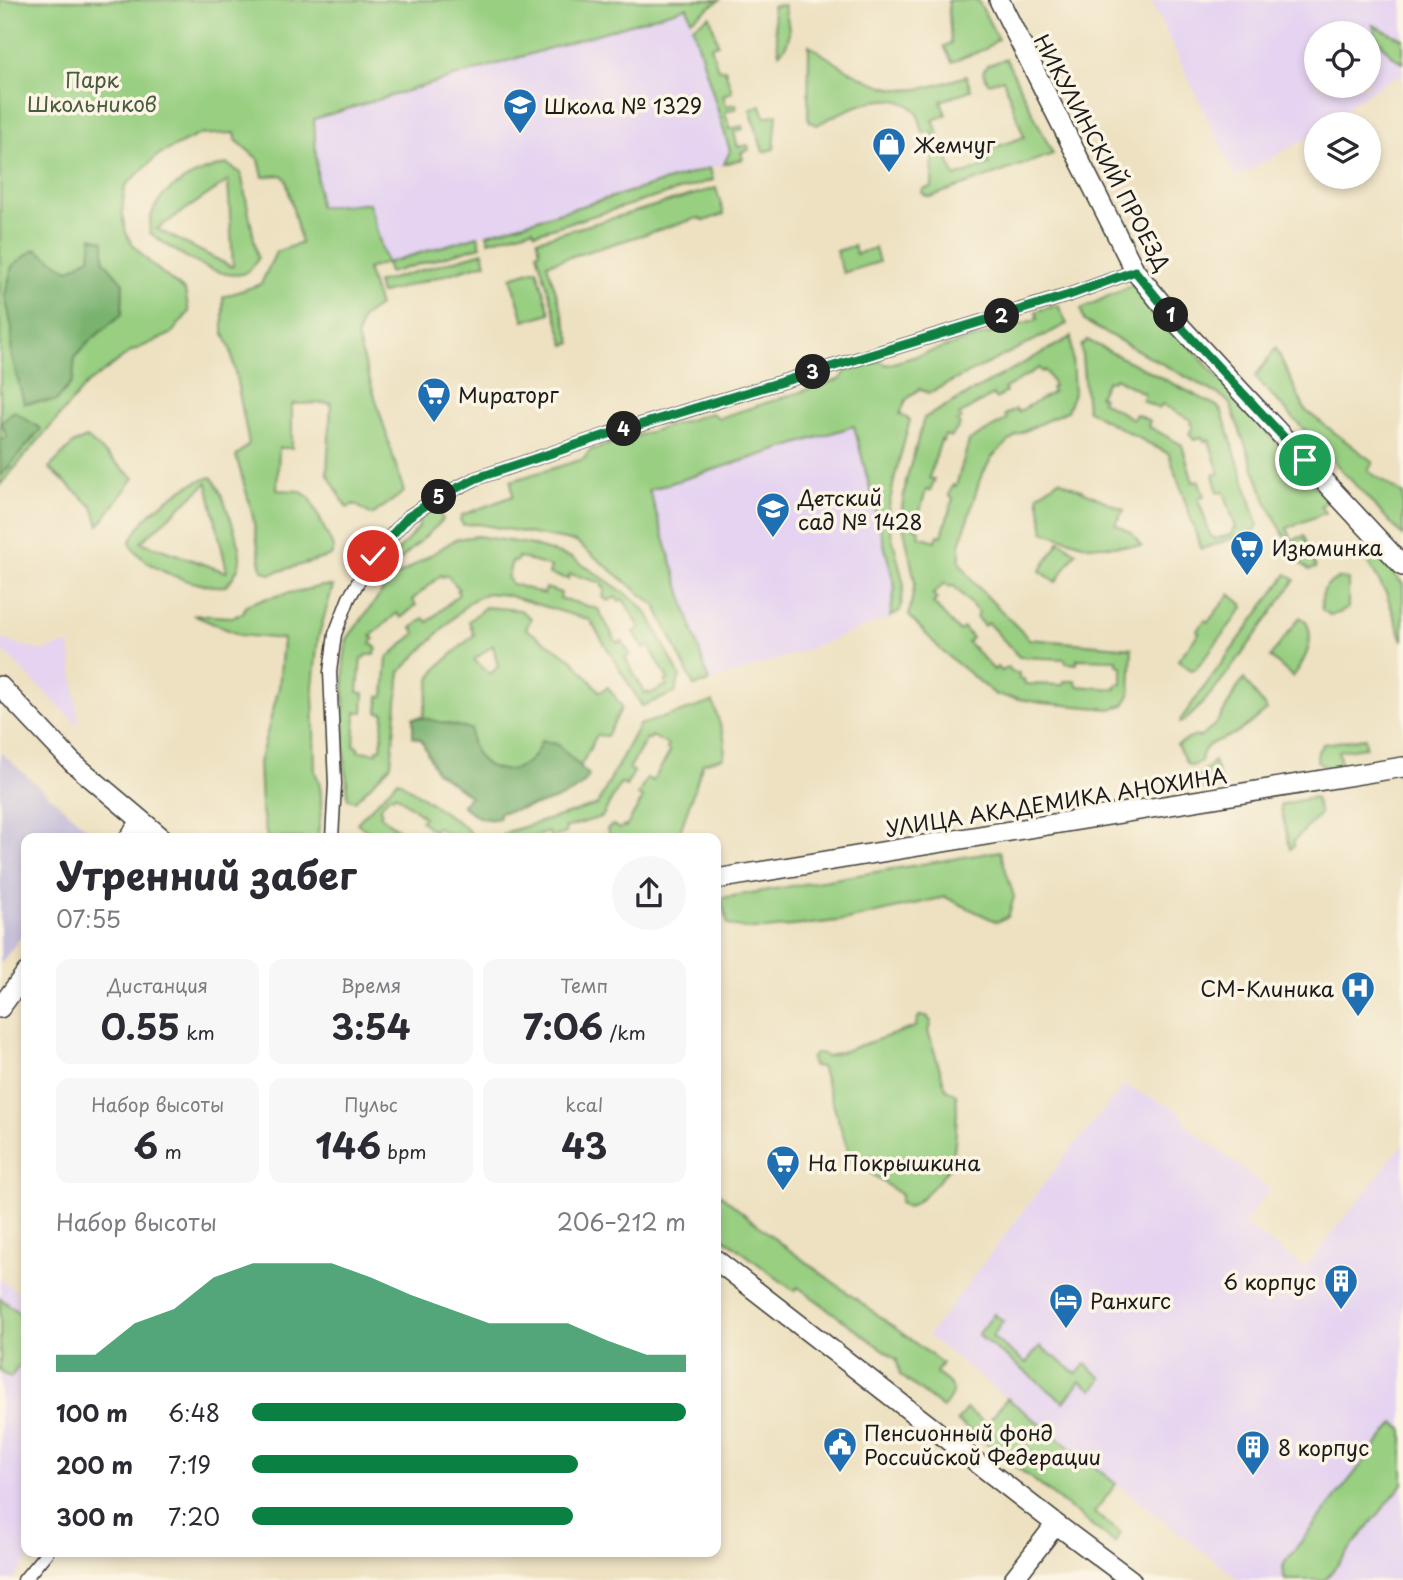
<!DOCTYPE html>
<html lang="ru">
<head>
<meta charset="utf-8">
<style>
	:root { --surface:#fff; --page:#f7f7f7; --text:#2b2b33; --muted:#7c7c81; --accent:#0b8043 }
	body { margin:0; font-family:"Playpen Sans",sans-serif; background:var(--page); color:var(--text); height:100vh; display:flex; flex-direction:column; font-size:26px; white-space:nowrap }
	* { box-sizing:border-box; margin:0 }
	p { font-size:23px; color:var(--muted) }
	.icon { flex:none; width:38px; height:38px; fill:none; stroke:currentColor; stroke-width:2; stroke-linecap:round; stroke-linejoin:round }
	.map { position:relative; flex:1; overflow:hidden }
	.side { position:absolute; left:21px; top:833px; width:700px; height:724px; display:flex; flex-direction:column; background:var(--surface); border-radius:14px; box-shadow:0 4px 10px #0003 }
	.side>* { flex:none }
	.buttons { position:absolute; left:1304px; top:21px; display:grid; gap:14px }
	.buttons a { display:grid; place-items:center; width:77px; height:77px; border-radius:50%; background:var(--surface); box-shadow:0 4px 10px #0003; font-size:35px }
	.pin { position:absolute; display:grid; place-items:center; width:60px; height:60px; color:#fff; margin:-30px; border:4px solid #fff; border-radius:50%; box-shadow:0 2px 7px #0007 }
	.km { position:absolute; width:35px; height:35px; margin:-18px; border-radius:50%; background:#222; color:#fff; font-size:19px; line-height:35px; text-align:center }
	.round { display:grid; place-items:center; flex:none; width:74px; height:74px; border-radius:37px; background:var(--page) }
	.overview { display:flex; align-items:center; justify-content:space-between; height:119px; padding:0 35px }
	h1 { font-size:38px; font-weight:700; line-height:52px }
	.stats { display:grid; grid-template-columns:repeat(3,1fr); gap:10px; height:119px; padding:7px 35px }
	.stats div { display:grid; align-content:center; border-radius:14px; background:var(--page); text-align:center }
	.stats b { font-size:35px; font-weight:700 }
	.stats small { font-size:19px; font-weight:400 }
	.stats p { font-size:19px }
	.chart { height:196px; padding:14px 35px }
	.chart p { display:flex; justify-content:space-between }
	.chart svg { width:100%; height:126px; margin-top:7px; fill:var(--accent); opacity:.7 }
	ul { padding:0 35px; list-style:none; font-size:23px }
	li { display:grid; grid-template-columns:112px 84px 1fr; align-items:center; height:52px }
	li i { height:18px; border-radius:9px; background:var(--accent) }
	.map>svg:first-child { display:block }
	.built { fill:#e5d3f1; fill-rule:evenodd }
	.industrial { fill:#c7c0d9 }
	.green { fill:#98cf81; stroke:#5a764e; stroke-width:2; fill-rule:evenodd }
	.forest { fill:#7ab26f; stroke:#4b6746; stroke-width:2 }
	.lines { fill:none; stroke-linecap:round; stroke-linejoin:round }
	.street-casing { stroke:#3b3a35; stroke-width:15 }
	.secondary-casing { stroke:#3b3a35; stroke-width:22 }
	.street { stroke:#fff; stroke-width:12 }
	.secondary { stroke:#fff; stroke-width:19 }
	.route-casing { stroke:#fff; stroke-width:14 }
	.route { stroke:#0b8043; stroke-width:9 }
	.labels { text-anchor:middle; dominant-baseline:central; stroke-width:7; stroke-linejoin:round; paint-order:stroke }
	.park-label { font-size:21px; fill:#475b3f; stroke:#fcf5e5 }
	.poi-label { font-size:21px; fill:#1c1c1c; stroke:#fcf5e5; text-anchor:start }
	.street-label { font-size:21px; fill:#1c1c1c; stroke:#fcf5e5 }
</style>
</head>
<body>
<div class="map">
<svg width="1403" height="1580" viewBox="0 0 1403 1580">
	<rect width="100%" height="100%" fill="#fcf5e5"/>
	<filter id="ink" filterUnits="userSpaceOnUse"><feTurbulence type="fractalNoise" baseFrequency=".0143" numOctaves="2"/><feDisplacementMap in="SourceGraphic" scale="14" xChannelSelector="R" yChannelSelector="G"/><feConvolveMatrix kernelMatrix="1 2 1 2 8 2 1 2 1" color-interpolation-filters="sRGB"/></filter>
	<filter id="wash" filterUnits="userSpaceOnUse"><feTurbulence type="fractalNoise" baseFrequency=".00686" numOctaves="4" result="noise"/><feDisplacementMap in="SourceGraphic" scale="28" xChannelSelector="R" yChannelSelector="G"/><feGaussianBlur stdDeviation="1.57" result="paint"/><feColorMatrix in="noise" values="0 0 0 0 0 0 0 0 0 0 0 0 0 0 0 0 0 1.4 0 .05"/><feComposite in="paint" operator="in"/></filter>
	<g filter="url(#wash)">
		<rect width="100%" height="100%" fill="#ede1c1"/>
		<path class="built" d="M1151 0H1403V75L1394 77 1355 101 1330 124H1316V133L1236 178ZM1316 33H1368V86H1316Z
			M687 7 730 151 724 164 386 263 319 208 314 119Z
			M854 426 895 587 890 617 803 651 709 682 649 490Z
			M0 639 41 651 70 644 79 726 0 648Z
			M1124 1086 1178 1110 1189 1128 1270 1189 1244 1224 1305 1268 1403 1144V1580H1239L928 1336 1067 1154Z
			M0 1279 26 1299V1552H34L13 1580H0Z"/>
		<path class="industrial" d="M0 752 98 838H26V930L0 964Z"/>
		<path class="green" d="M0 0H720L691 20 687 7 314 119 319 207 369 203 386 263 478 236 481 246 389 273 386 263 367 269 379 306 362 318 357 338 404 492 372 515 354 504 347 508 327 473 331 403 292 404V448H279L277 490 300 491 310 498 334 549 331 556 270 574 262 570 252 512 236 456 249 444 231 351 223 331V297L261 284 276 252 301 243 286 180 282 175 263 177 259 160 236 140 235 133 198 135 158 155 125 186C123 200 121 215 125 229 130 250 168 278 185 291L189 312 171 334 132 351 87 384 0 485Z
			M948 0H978L998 39 985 49 952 62 944 46 951 43Z
			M784 5C788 22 795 41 779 53L772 6Z
			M710 16 718 44 711 46 718 70 725 69 732 92 723 95 726 106 736 104 737 108 725 112 730 129 742 126 743 129 734 132 738 147 748 145 749 150 741 152 743 159 724 164 730 151 693 27Z
			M1373 25 1403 39V63C1389 56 1377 40 1373 25Z
			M809 45C834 62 862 81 891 88 915 94 943 83 966 76L971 90 941 101 946 115 933 120 955 177 989 165 984 151 1024 137 1003 79 988 83 983 72 987 65 1006 59 1053 154 930 197 924 195 922 192 923 189 932 187 933 132 923 133C921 126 920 117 916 112 894 84 840 112 817 125L810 122 808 117Z
			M761 105 765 117 777 114 774 149 763 152 750 109Z
			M227 164 241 173 258 259C254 265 250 271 242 274 217 280 170 248 150 233 145 194 194 171 227 164ZM228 181 233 266 232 267 157 229Z
			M710 168 713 180 535 233 533 229 489 241 487 234Z
			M716 188 724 214 704 221 698 218 547 264 572 343 565 345 537 253 540 251 537 240Z
			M854 246 856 254 875 248 879 262 843 273 836 251Z
			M483 252 486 263 380 294 377 283Z
			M537 269 550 313 524 321 511 277Z
			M1134 284 1328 500 1321 506 1325 513 1287 528 1292 540 1304 536 1316 568 1309 570 1297 560 1266 501 1230 404 1223 397 1084 321 1081 309Z
			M1058 305 1067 324 929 393 919 389 906 400 900 414 910 420 895 476 887 516 904 585 900 611 890 617 895 587 854 426 649 490 709 682 694 686 656 606 576 542 478 524 463 525 460 520 462 515 513 496 511 481 584 459 590 450 711 413 719 418 841 379 846 371 881 361 887 365 1037 319 1036 311Z
			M1071 337 1074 393 1067 411 1016 435 992 457 980 479 960 545V563L976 585 1029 639 1132 648 1130 695 1124 705 1110 709 1042 703 996 695 943 652 909 616 915 582 901 515 906 481 924 418ZM1039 368 1042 372 1045 370 1054 386 1051 388 1053 392 1018 412 1016 409 1005 415 1007 419 969 441 956 486 952 485 949 496 953 498 942 536 938 535 936 541 919 536 920 530 915 528 926 490 930 491 934 480 929 478 941 440 943 441 945 435 951 437 960 425 957 421 961 419 959 415 993 395 996 399 1006 392 1004 389ZM945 583 950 587 953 585 979 613 976 617 984 626 988 623 1019 657 1065 659 1066 663 1077 664V659L1117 660V665L1122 666V684H1117L1116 689 1077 686 1076 681H1064V685L1025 684 1024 679H1019V673L1012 672 1008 667 1002 671 997 667 994 670 968 642 972 638 964 628 959 631 933 603 937 599 933 594Z
			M1087 340 1217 406 1222 412 1256 518 1258 525 1253 532 1201 549 1169 454 1099 417 1087 409 1081 346ZM1115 378 1145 394 1142 400 1159 409 1162 404 1192 421 1190 424 1193 426 1189 434 1194 440 1203 437 1204 441 1209 440 1219 473 1213 475 1218 493 1224 492 1236 528 1233 530V534L1215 539 1214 537H1211L1198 498 1204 496 1199 481 1193 482 1182 445 1148 426 1150 421 1136 414 1133 419 1101 401 1103 398 1099 396 1108 380 1112 381Z
			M1276 348 1305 410 1373 462 1368 471 1403 494V536L1255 377Z
			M87 438 134 478 99 525 93 507 49 468 74 443Z
			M211 477C220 484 240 542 240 556 241 567 233 578 226 586 198 589 143 569 130 543 142 514 181 485 211 477ZM207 483 227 571 226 572 141 542Z
			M1059 480 1124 510 1115 524 1132 533 1141 546H1089L1044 532 1038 495Z
			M430 511C438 511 440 513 443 520L371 587 363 583 372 570 379 572 419 527V519Z
			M477 536 528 544 572 558 600 576 636 601 648 614 680 676 675 693 642 706 590 620 506 595 487 593 469 602 400 672 391 765 355 801 348 799 344 741V661L347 639 391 580 456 539ZM518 557 551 567 549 574 568 579 570 574 602 583V587L605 588 603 597 608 601 616 597 619 601 623 599 640 628 634 632 644 649 649 646 668 679 665 682 667 685 650 694 648 692 645 693 625 658 630 654 622 641 617 643 598 609 560 598 561 593 546 588 544 594 510 583V580L507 579 512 561 516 562ZM441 575 443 577 447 575 459 589 457 591 459 594 428 622 424 618 412 628 416 633 387 658 384 696H379L378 712 384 713 381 749H377V753L358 751V747L354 746 356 712H363L364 693 358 692 361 658H365L366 655H374L377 649 371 643 374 639 371 636 397 613 401 618 416 605 412 600Z
			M1060 541 1076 552 1056 582 1040 571Z
			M1376 554 1403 584V641L1386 593 1367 561Z
			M1287 574 1295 580C1277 605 1201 716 1180 723L1181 719Z
			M1343 578 1348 580V608L1339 613 1330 615 1322 610C1320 593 1325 580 1343 578Z
			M321 586H333L318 638 313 686 315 772C325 791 321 818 317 838H267L261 806 259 763 279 687 283 639 240 635 193 615 232 617 243 613 246 605C270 595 296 593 321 586Z
			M1230 594 1242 604 1243 608 1196 669 1191 670 1178 660 1199 633 1197 630 1205 620 1208 622Z
			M485 607 520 610 531 618 526 629 573 660 600 692 608 687 622 707 607 736 597 735 580 767 589 775C580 800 523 807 499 813V818C482 822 475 816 462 805L470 796 436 771 421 739 413 737V718L423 717 431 677 441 664 474 635 469 621ZM493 645 498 667 490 674 474 660Z
			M1300 617 1306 621C1316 641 1305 660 1293 677L1270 657Z
			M1244 679 1267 710C1257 718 1246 728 1234 734 1219 742 1203 741 1201 761L1193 766 1187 764 1177 745 1194 736 1200 737C1225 721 1227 700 1244 679Z
			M713 702 725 741 724 757 703 763 678 838H610L607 829 613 825 620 829 623 826 626 827 643 798 638 795 647 778 653 781 670 752 667 749 668 745 652 736 650 739 647 738 629 769 634 772 626 786 621 783 602 817 565 828 566 833 551 838 549 832 529 838H501L507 832 597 805 639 725Z
			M1365 738 1366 747 1338 751 1342 768 1329 769 1317 761 1318 751 1323 744Z
			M1214 761 1222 786 1197 790 1195 780Z
			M398 780 465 827 474 838H452L437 827 433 831 421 821 424 817 395 794 393 797 390 795 379 809 382 812 380 815 406 836 410 832 418 838H376L357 823Z
			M1315 797 1320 814 1294 841V846L1290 849 1280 805Z
			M1000 851 1014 897 1008 917 997 922 945 897 847 920 766 929H747L728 925 721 898Z
			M919 1016H927L931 1022 928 1031 946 1089 956 1094C958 1106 956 1155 950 1165 943 1178 920 1203 907 1207L900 1203 901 1195 856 1163H852L846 1159 848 1150 821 1067 813 1066 811 1059 815 1053 823 1054 826 1057 915 1027Z
			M716 1191 775 1239 942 1363 936 1373C954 1387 959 1388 943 1408L900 1375 897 1360 798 1287 794 1291 716 1232Z
			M0 1298 26 1318V1357L10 1378 0 1371Z
			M994 1314 1003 1321 992 1337 1026 1363 1040 1346 1077 1374 1085 1364 1102 1378 1093 1390 1080 1381 1064 1402 978 1335Z
			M1007 1398 1116 1484 1094 1513 1121 1533 1115 1543 957 1421 966 1409 987 1424Z
			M1394 1423 1403 1429V1484L1325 1580H1285L1282 1569 1285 1562Z"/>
		<path class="forest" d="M92 237 104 241V261L123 283 122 314 91 340 75 357 73 381 56 401 24 403 11 354 12 329 5 296 12 266 35 249 69 270 90 257Z
			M14 411 41 429 0 477V440L7 437 1 422Z
			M413 718H423L471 729C468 776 528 786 541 741L557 744 589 775C580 800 523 807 499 813V818C482 822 475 816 462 805L470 796 436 771 421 739 413 737Z"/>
	</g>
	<g filter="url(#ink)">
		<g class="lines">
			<g class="street-casing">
				<path id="street" d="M332 838 335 784 330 672 335 634 349 598 373 556 408 517 437 498 477 478 606 435 1069 295 1135 271
					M24 1580 47 1552"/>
			</g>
			<g class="secondary-casing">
				<path id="secondary" d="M999 0 1135 271 1179 325 1403 566
					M0 686 72 762 162 838
					M129 838 141 822
					M716 879 1403 767
					M0 1008 26 973
					M716 1260 1056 1524 1131 1580
					M1013 1580 1056 1524"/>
			</g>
			<use href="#street" class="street"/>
			<use href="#secondary" class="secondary"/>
		</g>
	</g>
	<g class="lines" filter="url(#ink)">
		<g class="route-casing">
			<path id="route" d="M373 556 408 517 437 498 477 478 606 435 1069 295 1135 271 1179 325 1305 460"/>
		</g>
		<use href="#route" class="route"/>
	</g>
	<defs>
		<g id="school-pin" transform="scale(1.75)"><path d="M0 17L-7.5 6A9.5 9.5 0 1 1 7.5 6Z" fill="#1f6fb2" stroke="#fcf5e5"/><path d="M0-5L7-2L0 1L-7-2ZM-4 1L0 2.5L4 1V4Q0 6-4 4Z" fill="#fff"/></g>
		<g id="shop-pin" transform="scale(1.75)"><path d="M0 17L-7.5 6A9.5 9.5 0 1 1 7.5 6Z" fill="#1f6fb2" stroke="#fcf5e5"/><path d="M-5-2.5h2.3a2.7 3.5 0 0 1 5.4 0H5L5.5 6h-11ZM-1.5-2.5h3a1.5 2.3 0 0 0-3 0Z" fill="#fff"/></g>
		<g id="supermarket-pin" transform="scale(1.75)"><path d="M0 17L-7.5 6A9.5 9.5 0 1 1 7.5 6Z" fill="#1f6fb2" stroke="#fcf5e5"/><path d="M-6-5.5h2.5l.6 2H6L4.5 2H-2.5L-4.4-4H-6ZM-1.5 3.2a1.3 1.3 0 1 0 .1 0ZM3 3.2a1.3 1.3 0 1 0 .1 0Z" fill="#fff"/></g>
		<g id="hospital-pin" transform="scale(1.75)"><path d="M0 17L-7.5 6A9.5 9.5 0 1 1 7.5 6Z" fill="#1f6fb2" stroke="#fcf5e5"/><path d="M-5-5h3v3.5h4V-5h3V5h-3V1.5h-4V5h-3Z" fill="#fff"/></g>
		<g id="building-pin" transform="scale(1.75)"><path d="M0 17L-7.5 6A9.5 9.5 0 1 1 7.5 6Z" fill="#1f6fb2" stroke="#fcf5e5"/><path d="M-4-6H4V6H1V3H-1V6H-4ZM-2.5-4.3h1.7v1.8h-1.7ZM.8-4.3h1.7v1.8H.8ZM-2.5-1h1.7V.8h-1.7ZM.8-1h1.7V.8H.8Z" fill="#fff"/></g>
		<g id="hotel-pin" transform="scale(1.75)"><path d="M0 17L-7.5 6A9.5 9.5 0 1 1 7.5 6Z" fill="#1f6fb2" stroke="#fcf5e5"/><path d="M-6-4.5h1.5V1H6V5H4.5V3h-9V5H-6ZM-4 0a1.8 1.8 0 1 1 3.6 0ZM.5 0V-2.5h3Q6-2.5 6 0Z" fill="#fff"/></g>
		<g id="civic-pin" transform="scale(1.75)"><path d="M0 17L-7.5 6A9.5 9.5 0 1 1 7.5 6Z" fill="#1f6fb2" stroke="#fcf5e5"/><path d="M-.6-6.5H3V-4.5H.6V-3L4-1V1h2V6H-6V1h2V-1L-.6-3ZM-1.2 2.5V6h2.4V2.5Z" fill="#fff"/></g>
	</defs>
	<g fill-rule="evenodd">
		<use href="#school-pin" x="520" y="105"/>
		<use href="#shop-pin" x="889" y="144"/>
		<use href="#supermarket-pin" x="434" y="394"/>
		<use href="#school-pin" x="773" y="509"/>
		<use href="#supermarket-pin" x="1247" y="547"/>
		<use href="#hospital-pin" x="1358" y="988"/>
		<use href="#supermarket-pin" x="783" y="1162"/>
		<use href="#building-pin" x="1341" y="1281"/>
		<use href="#hotel-pin" x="1066" y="1300"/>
		<use href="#civic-pin" x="840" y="1444"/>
		<use href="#building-pin" x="1253" y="1447"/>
	</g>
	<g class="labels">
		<g class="park-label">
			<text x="92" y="79">Парк<tspan x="92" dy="24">Школьников</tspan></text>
		</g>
		<g class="poi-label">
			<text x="544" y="105">Школа № 1329</text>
			<text x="914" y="144">Жемчуг</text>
			<text x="458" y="394">Мираторг</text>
			<text x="798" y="497">Детский<tspan x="798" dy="24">сад № 1428</tspan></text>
			<text x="1272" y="547">Изюминка</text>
			<text x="1334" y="988" text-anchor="end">СМ-Клиника</text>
			<text x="808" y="1162">На Покрышкина</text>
			<text x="1316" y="1281" text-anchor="end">6 корпус</text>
			<text x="1090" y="1300">Ранхигс</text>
			<text x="864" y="1432">Пенсионный фонд<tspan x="864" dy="24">Российской Федерации</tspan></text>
			<text x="1278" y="1447">8 корпус</text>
		</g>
		<g class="street-label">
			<text transform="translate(1103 152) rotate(62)">НИКУЛИНСКИЙ ПРОЕЗД</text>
			<text transform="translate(1056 801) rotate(-9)">УЛИЦА АКАДЕМИКА АНОХИНА</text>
		</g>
	</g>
</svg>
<div class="buttons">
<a><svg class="icon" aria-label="locate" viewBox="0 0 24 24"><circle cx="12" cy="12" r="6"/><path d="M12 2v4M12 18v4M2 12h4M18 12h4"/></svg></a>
<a><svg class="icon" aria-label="layers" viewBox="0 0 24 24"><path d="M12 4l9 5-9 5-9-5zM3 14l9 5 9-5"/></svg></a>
</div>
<div class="pin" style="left:1305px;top:460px;background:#1e9e55"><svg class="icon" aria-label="arrive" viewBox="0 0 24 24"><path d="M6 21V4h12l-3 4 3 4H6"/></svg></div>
<div class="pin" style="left:373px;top:556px;background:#d93025"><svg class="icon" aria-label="check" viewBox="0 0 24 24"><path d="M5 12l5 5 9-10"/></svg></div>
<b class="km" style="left:1171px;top:315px">1</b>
<b class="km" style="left:1002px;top:316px">2</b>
<b class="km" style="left:813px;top:372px">3</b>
<b class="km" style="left:624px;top:429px">4</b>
<b class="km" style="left:439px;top:497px">5</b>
<section class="side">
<div class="overview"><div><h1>Утренний забег</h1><p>07:55</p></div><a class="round"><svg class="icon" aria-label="share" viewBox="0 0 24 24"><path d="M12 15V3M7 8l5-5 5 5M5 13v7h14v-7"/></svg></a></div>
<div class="stats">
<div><p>Дистанция</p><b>0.55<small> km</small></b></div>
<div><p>Время</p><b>3:54</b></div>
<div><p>Темп</p><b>7:06<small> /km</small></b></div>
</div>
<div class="stats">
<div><p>Набор высоты</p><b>6<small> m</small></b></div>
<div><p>Пульс</p><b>146<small> bpm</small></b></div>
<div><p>kcal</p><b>43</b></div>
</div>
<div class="chart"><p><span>Набор высоты</span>206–212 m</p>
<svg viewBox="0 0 160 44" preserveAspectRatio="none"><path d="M0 44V38L10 38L20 27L30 22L40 11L50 6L60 6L70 6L80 11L90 17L100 22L110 27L120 27L130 27L140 33L150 38L160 38V44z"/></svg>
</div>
<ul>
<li><b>100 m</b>6:48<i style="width:100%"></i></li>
<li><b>200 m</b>7:19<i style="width:75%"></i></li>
<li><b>300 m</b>7:20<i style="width:74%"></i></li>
</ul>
</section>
</div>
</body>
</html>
